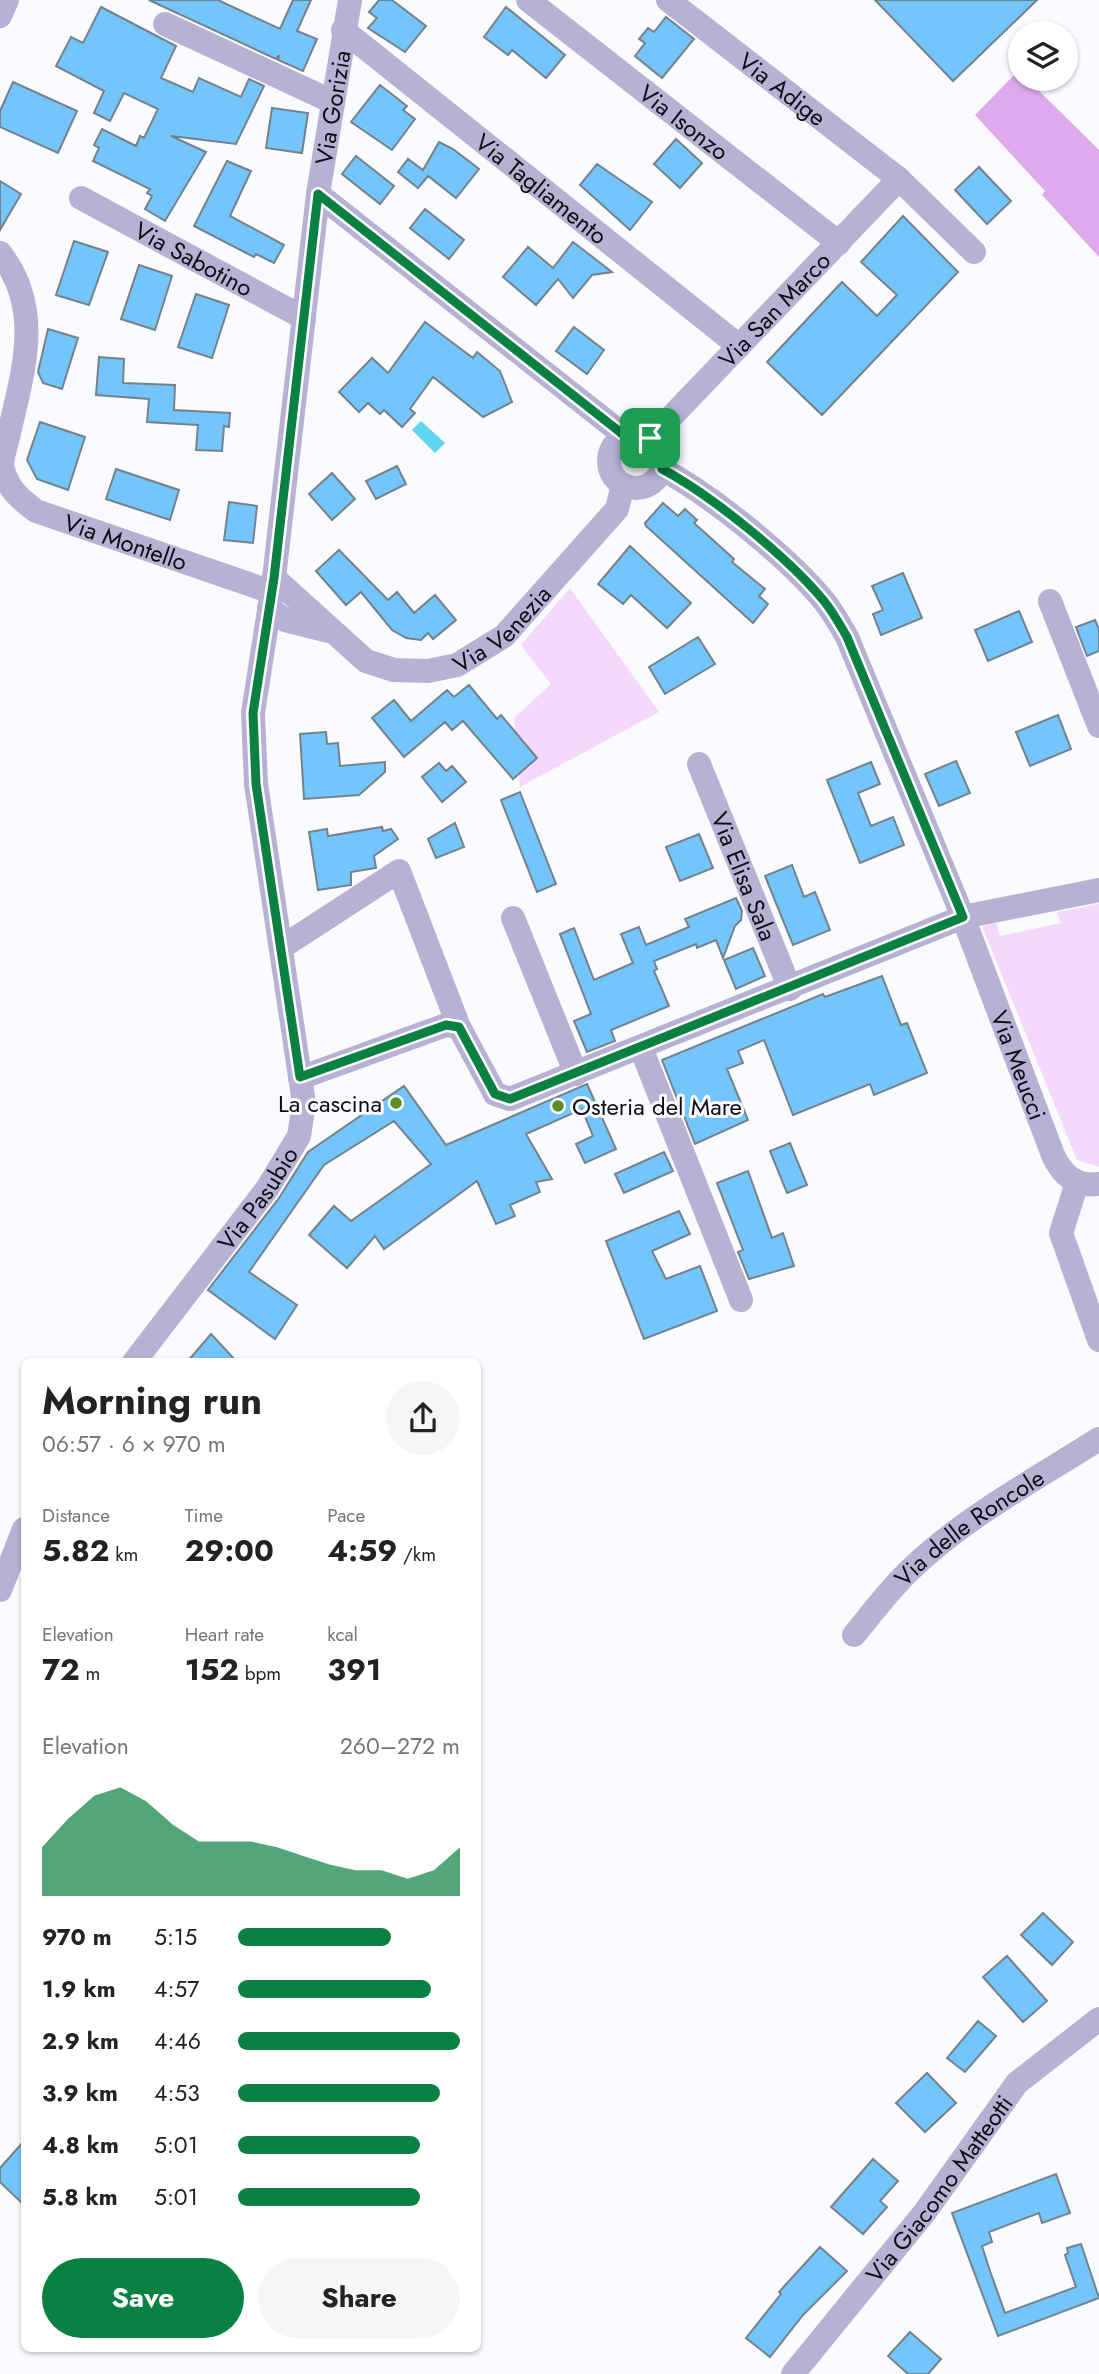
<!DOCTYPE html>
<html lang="en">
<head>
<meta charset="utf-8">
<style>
	:root { --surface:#fff; --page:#f6f6f6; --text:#222; --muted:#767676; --accent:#0b8043 }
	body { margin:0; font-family:Jost,sans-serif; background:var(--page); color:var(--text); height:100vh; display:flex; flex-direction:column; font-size:26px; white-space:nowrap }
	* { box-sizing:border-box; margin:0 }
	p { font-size:23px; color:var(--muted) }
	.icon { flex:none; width:38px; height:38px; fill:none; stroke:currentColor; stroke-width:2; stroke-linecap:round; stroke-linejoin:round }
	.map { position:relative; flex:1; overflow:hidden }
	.panel { position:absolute; left:21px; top:1358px; width:460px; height:994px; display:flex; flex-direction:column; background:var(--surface); border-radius:10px; box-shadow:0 2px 5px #0004 }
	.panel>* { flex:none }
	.buttons { position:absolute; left:1008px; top:21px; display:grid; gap:14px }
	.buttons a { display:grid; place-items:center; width:70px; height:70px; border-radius:50%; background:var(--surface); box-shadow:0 2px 5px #0004; font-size:35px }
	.pin { position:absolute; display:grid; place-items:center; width:60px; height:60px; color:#fff; margin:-30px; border-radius:14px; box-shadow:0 4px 10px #0006 }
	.round { display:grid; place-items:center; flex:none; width:74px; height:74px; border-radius:37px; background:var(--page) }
	.head { display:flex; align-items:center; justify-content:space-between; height:119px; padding:0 21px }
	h1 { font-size:38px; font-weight:700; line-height:52px }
	.stats { display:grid; grid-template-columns:repeat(3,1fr); gap:10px; height:119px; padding:7px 21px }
	.stats div { display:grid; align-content:center }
	.stats b { font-size:30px; font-weight:700 }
	.stats small { font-size:19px; font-weight:400 }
	.stats p { font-size:19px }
	.chart { height:196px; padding:14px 21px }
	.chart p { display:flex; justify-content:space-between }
	.chart svg { width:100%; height:126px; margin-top:7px; fill:var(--accent); opacity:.7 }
	.action { display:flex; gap:14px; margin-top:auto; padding:14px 21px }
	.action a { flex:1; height:80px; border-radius:42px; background:var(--accent); color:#fff; font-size:28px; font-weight:700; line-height:80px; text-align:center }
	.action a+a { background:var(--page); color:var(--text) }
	ul { padding:0 21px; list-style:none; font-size:23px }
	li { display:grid; grid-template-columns:112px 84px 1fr; align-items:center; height:52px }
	li i { height:18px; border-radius:9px; background:var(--accent) }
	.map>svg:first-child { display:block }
	.green { fill:#f5d9fc }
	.forest { fill:#e0a9ed }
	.water { fill:#5fd6ed }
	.building { fill:#74c5fb; stroke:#75828b; stroke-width:2 }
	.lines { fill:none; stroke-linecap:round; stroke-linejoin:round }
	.minor { stroke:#b7b1d4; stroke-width:24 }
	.route-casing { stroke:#fff; stroke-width:14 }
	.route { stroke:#0b8043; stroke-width:9 }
	.poi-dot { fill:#5b8e26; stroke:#f9fbfe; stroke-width:2.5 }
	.labels { text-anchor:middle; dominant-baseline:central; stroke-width:6; stroke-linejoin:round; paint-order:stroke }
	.street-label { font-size:24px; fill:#0d0f14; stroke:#f9fbfe }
	.poi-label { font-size:24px; fill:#0d0f14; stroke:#f9fbfe; text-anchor:end }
</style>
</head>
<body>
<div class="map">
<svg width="1099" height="2374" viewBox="0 0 1099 2374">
	<rect width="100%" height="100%" fill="#f9fbfe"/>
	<path class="green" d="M570 588 659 712 520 787 514 718 551 684 521 645Z
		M1099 904V1167L1077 1160 982 926 996 923 1000 936 1061 923 1057 912Z"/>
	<path class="forest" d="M1019 70 1020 79H1027L1099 150V257L1042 195 1045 191 975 115Z"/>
	<path class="water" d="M421 421 445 443 435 453 412 430Z"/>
	<path class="building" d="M149 0H218L280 29 293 0H311L297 31 317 39 303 71 278 60 279 55 276 59Z
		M379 0H392L426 26 405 52 368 28 377 18 369 12Z
		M875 0H1037L953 81Z
		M101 7 176 46 161 78 193 92 199 78 241 97 249 79 264 86 236 144 171 136 206 152 165 221 145 209 152 196 147 193 150 189 93 161 99 148 94 145 102 129 136 146 140 136 144 138 158 109 124 93 110 121 94 113 104 91 56 66 71 37 83 43Z
		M506 7 565 55 546 78 512 50 508 55 484 37Z
		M666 17 694 39 662 78 635 56 645 43 639 39 648 28 654 32Z
		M13 82 77 111 58 153 0 127V111Z
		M380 85 407 106 403 110 415 119 392 150 351 122Z
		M272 108 308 113 302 153 266 148Z
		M676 139 702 163 680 188 654 164Z
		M439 142 453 149 479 169 456 198 428 176 418 188 398 172 408 159 423 170Z
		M356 156 394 186 380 204 342 174Z
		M227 161 251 171 230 216 284 245 274 263 256 254 254 257 194 226Z
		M597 164 652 202 630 230 580 185Z
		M979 167 1011 201 987 224 955 190Z
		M0 181 21 194 0 230Z
		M425 209 464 240 449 259 410 228Z
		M903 216 958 272 822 415 767 362 842 282 877 316 897 295 861 262Z
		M74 241 108 252 89 305 56 295Z
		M573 242 612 272 592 275 573 298 558 279 536 305 503 277 528 247 553 268Z
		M139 265 172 276 155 330 121 319Z
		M196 294 229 305 212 358 178 347Z
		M425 322 473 358 477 352 500 371 512 402 483 417 433 377 410 409 415 413 402 427 384 410 380 414 368 403 359 412 339 392 372 358 388 373Z
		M574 327 604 350 587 374 556 351Z
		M48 329 78 338 62 389 43 383 38 372Z
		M99 357 124 359 123 383 175 385 174 410 230 413 229 427 224 426 222 451 196 450 198 425 147 422 149 399 96 395Z
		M40 422 85 437 68 490 37 479 27 460Z
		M397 466 406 484 376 499 366 481Z
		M116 469 179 490 170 520 106 499Z
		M332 473 355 499 332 520 309 494Z
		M229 502 257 506 253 543 224 540Z
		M663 503 678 516 685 509 697 520 694 523 734 559 732 562 765 589 759 596 768 604 753 623 646 526 645 523Z
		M630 546 691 603 667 628 631 595 623 604 598 584Z
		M339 550 388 600 397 592 414 613 435 595 456 620 433 639 428 633 421 640 406 638 392 630 361 592 346 605 316 571Z
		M903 573 922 618 881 635 873 614 883 610 872 586Z
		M1019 611 1032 642 988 661 975 630Z
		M1095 620 1099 629V651L1087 656 1076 627Z
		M698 637 715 664 665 694 649 667Z
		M469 685 497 719 501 715 537 758 513 779 463 721 452 730 445 722 404 757 372 718 394 700 411 721 447 690 454 697Z
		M1058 715 1071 749 1030 766 1016 732Z
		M326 732 327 744 338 743 340 766 385 762V772L359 795 304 799 300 734Z
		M956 761 970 793 939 806 925 774Z
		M871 762 880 784 858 793 871 826 893 817 904 845 860 863 827 780Z
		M439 763 446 771 452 766 466 782 442 802 422 777Z
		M520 792 556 884 537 892 501 800Z
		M455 823 464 847 436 858 428 839Z
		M382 827 383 831 391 829 398 839 374 856 376 868 351 872V885L318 890 309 832 327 829 328 836Z
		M699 834 713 868 680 881 666 847Z
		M792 865 804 897 815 892 830 930 793 945 765 876Z
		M736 898 742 911 741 920 735 926 723 958 716 940 697 948 696 944 654 961 657 969 654 971 669 1006 611 1030 615 1041 587 1052 574 1021 591 1014 560 934 574 928 594 980 633 963 621 934 639 927 646 945 689 927 685 919Z
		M753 948 765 976 736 989 724 960Z
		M882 976 901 1025 907 1023 927 1073 874 1095 870 1084 793 1115 764 1040 738 1051 743 1063 727 1069 748 1120 695 1144 662 1060 823 994 825 997Z
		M587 1084 616 1149 585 1163 576 1144 593 1136 582 1109 526 1134 552 1179 536 1182 540 1192 510 1205 515 1216 496 1224 477 1181 384 1249 375 1236 347 1268 309 1235 334 1206 351 1221 431 1164 394 1121 324 1165 249 1272 297 1305 275 1339 208 1290 279 1198 308 1152 404 1086 446 1145Z
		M790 1143 807 1185 787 1193 770 1151Z
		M664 1152 673 1171 624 1193 615 1174Z
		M748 1171 772 1238 783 1233 794 1266 749 1279 738 1252 743 1250 717 1183Z
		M679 1211 690 1234 652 1251 666 1279 700 1266 717 1311 644 1339 606 1241Z
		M211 1334 237 1362H187Z
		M1043 1913 1073 1942 1052 1965 1021 1935Z
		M1007 1956 1047 2001 1023 2022 983 1977Z
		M978 2021 996 2036 965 2072 947 2058Z
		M927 2073 956 2103 925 2132 896 2103Z
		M24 2141V2205L0 2182V2168Z
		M873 2159 898 2181 880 2201 887 2207 863 2234 831 2207Z
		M1056 2174 1070 2213 1042 2223 1039 2213 989 2232 992 2242 982 2246 990 2271 1005 2313 1076 2287 1065 2255 1068 2253 1067 2248 1081 2244 1099 2298 998 2336 952 2213Z
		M820 2247 847 2271 803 2315 770 2357 746 2338 781 2294 779 2292Z
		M910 2332 941 2359 928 2374H908L888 2356Z"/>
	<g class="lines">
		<g class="minor">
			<path id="s1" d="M528 0 839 243"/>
			<path id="s2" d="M668 0 899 179 974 252"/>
			<path d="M0 16 7 0"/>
			<path d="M165 24 333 102"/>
			<path id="s3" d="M343 30 739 346"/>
			<path d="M318 194 625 436"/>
			<path id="s4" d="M81 198 304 318"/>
			<path id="s5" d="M0 253C44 309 23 371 9 433 7 444 0 460 3 470 9 490 20 499 36 511L272 592"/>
			<circle cx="636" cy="461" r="27"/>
			<path id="s6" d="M651 438 899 179"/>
			<path id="s7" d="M662 469C711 495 789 558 824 601 833 612 840 625 847 637L963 917 1053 1155C1062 1175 1076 1187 1099 1184"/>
			<path id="s8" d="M274 578 366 661 394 670 428 671 457 665 504 636 617 509 623 485"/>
			<path d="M1050 601 1099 726"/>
			<path d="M269 608 285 620 329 631"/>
			<path id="s9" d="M699 764 790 989"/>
			<path d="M513 918 576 1074"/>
			<path d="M282 947 399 871 459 1027 495 1094 510 1099 963 917 1099 890"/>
			<path d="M641 1048 741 1300"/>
			<path d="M300 1078 446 1025 459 1027"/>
			<path d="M1077 1183 1061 1233 1099 1340"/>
			<path id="s10" d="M134 1362 267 1189 299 1136 304 1103 256 784 253 713 274 578 318 194 350 0"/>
			<path d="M0 1590 24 1529"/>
			<path id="s11" d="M854 1635C872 1613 890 1589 910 1570 965 1517 1036 1479 1099 1439"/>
			<path id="s12" d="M793 2374 925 2212 1017 2083 1099 2019"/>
		</g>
	</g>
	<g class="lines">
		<g class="route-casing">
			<path id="route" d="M318 194 625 436C649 430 665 445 662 469 711 495 789 558 824 601 833 612 840 625 847 637L963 917 510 1099 495 1094 459 1027 446 1025 300 1077 256 784 253 713 274 578Z"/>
		</g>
		<use href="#route" class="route"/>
	</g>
	<g class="poi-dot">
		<circle cx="396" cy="1103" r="7"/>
		<circle cx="558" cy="1106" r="7"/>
	</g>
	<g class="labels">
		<g class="street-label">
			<text stroke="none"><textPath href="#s2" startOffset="145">Via Adige</textPath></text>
			<text stroke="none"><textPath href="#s10" startOffset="1318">Via Gorizia</textPath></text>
			<text stroke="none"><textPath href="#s1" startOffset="198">Via Isonzo</textPath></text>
			<text stroke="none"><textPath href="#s3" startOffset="254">Via Tagliamento</textPath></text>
			<text stroke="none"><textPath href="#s4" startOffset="128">Via Sabotino</textPath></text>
			<text stroke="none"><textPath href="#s6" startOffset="178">Via San Marco</textPath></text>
			<text stroke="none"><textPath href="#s5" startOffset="374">Via Montello</textPath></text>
			<text stroke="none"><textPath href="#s8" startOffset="275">Via Venezia</textPath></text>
			<text stroke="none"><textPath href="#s9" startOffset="121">Via Elisa Sala</textPath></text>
			<text stroke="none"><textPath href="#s7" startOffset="714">Via Meucci</textPath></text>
			<text stroke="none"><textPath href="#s10" startOffset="205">Via Pasubio</textPath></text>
			<text stroke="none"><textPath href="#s11" startOffset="159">Via delle Roncole</textPath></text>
			<text stroke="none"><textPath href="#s12" startOffset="236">Via Giacomo Matteotti</textPath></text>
		</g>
		<g class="poi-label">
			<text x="382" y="1103">La cascina</text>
			<text x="572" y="1106" text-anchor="start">Osteria del Mare</text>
		</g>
	</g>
</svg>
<div class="buttons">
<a><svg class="icon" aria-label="layers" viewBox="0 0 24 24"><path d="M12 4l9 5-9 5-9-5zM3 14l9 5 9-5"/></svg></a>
</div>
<div class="pin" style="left:650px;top:438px;background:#1e9e55"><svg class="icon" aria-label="arrive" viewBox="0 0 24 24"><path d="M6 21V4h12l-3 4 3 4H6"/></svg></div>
<section class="panel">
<div class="head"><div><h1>Morning run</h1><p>06:57 · 6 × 970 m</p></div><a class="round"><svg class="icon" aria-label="share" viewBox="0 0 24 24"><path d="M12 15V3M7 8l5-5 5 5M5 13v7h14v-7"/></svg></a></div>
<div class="stats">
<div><p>Distance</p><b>5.82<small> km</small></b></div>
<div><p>Time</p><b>29:00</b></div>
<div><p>Pace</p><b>4:59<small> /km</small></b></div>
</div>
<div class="stats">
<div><p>Elevation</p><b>72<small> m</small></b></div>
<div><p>Heart rate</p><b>152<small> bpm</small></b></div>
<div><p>kcal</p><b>391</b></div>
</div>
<div class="chart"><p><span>Elevation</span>260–272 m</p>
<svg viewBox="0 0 160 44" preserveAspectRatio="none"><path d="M0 44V27L10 17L20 9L30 6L40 11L50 19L60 25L70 25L80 25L90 27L100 30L110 33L120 35L130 35L140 38L150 35L160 27V44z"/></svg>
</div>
<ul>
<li><b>970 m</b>5:15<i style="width:69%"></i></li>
<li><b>1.9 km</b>4:57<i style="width:87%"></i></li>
<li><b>2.9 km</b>4:46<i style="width:100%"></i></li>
<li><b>3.9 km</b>4:53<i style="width:91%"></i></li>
<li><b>4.8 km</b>5:01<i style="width:82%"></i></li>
<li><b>5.8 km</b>5:01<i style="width:82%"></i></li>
</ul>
<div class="action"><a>Save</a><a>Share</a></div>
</section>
</div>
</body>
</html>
